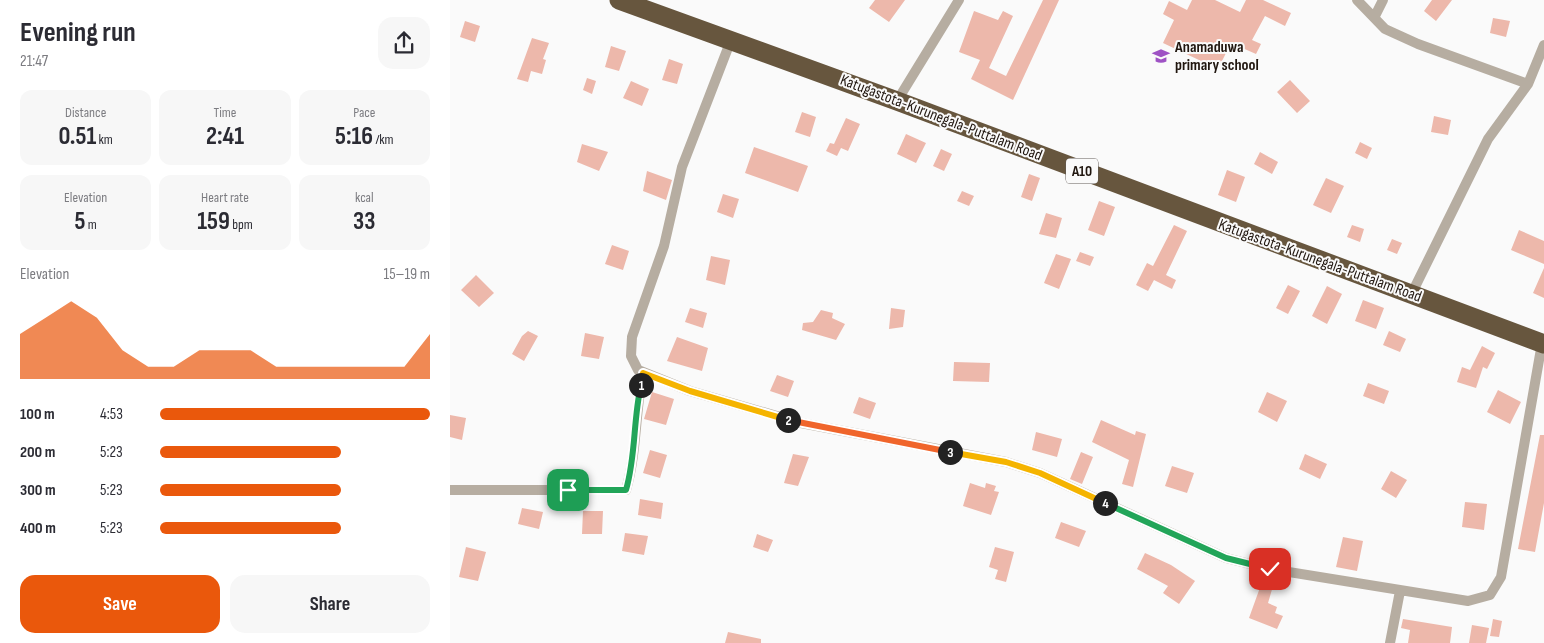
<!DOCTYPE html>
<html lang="en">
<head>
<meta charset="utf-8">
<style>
	:root { --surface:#fff; --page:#f7f7f7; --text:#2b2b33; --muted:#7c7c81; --accent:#ea580c }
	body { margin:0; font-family:"Sofia Sans Condensed",sans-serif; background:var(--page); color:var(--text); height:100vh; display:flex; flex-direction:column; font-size:19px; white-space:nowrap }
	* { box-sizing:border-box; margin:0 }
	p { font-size:16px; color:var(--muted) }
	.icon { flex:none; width:28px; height:28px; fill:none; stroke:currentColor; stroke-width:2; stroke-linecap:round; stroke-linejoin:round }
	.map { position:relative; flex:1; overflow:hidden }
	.panel { display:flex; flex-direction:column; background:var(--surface); width:450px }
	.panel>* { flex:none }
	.pin { position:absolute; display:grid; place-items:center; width:42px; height:42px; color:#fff; margin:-21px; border-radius:10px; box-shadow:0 2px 8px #0006 }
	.km { position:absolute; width:25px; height:25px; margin:-12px; border-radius:50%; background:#222; color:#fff; font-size:14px; line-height:25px; text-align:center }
	.round { display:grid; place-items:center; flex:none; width:52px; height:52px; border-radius:15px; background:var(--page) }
	.overview { display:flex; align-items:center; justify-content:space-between; height:85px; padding:0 20px }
	h1 { font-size:28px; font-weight:700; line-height:38px }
	.metrics { display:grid; grid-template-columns:repeat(3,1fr); gap:8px; height:85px; padding:5px 20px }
	.metrics div { display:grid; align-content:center; border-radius:12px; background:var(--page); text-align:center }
	.metrics b { font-size:25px; font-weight:700 }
	.metrics small { font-size:14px; font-weight:400 }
	.metrics p { font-size:14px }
	.chart { height:140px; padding:10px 20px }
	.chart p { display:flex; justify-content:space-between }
	.chart svg { width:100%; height:90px; margin-top:5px; fill:var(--accent); opacity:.7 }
	.button { display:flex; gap:10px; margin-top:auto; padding:10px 20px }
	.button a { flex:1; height:58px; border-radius:15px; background:var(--accent); color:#fff; font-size:20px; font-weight:700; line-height:58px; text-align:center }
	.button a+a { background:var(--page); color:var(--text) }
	ul { padding:0 20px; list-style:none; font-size:16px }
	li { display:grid; grid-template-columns:80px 60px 1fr; align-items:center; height:38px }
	li i { height:12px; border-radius:6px; background:var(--accent) }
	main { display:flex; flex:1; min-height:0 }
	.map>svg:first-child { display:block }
	.building { fill:#edb8ab }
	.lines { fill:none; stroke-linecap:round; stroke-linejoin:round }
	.street { stroke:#b6ada1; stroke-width:10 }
	.highway { stroke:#67563e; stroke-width:19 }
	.split-1-casing { stroke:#fff; stroke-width:10 }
	.split-2-casing { stroke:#fff; stroke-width:10 }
	.split-3-casing { stroke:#fff; stroke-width:10 }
	.split-4-casing { stroke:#fff; stroke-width:10 }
	.split-5-casing { stroke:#fff; stroke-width:10 }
	.split-1 { stroke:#22a559; stroke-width:6 }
	.split-2 { stroke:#f5b400; stroke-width:6 }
	.split-3 { stroke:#f0652b; stroke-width:6 }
	.split-4 { stroke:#f5b400; stroke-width:6 }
	.split-5 { stroke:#22a559; stroke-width:6 }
	.labels { text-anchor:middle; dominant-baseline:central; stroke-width:4; stroke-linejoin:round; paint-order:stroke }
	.shield { fill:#fafafa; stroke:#615a56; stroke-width:1 }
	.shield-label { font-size:15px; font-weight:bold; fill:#20160f }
	.poi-label { font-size:16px; font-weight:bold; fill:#20160f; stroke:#fafafa; text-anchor:start }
	.street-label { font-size:16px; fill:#20160f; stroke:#fafafa }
</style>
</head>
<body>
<main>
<section class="panel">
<div class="overview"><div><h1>Evening run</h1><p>21:47</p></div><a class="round"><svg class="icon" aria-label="share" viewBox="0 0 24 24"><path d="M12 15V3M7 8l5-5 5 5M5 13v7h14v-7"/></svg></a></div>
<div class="metrics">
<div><p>Distance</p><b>0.51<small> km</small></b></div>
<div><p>Time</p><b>2:41</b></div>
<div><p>Pace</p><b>5:16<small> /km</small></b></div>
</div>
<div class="metrics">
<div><p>Elevation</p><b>5<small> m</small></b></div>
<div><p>Heart rate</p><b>159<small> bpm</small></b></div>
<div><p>kcal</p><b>33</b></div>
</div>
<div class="chart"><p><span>Elevation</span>15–19 m</p>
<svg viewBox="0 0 160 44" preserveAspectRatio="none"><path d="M0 44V22L10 14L20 6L30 14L40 30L50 38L60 38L70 30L80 30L90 30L100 38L110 38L120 38L130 38L140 38L150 38L160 22V44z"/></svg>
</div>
<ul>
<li><b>100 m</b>4:53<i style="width:100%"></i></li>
<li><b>200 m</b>5:23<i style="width:67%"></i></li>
<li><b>300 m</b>5:23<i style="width:67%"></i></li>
<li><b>400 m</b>5:23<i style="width:67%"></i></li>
</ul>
<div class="button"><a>Save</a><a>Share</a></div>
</section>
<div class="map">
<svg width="1094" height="643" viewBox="0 0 1094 643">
	<rect width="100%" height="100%" fill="#fafafa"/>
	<path class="building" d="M425 0H455L439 22 419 8Z
		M593 0H609L563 100 521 79 530 60 509 52 524 11 548 20 553 11 563 16 539 68 556 76Z
		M742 0H765L790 12 796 0H813L841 13 835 26 815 16 802 40 811 44 806 54 781 43 768 69 713 43 724 20 713 14 719 1 737 10Z
		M982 0H1002L986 21 974 11Z
		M1043 18 1060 21 1056 37 1040 33Z
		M15 21 30 26 25 42 10 37Z
		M82 38 99 43 93 59 96 60 92 74 81 71 78 82 67 79Z
		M161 46 176 51 169 71 155 67Z
		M219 59 233 64 227 84 212 80Z
		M137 78 146 81 142 94 133 90Z
		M840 80 860 101 847 113 827 92Z
		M181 81 199 89 192 106 173 98Z
		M352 112 366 117 360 137 345 132Z
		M984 116 1001 120 998 135 981 132Z
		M396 118 410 124 398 151 391 148 387 156 376 151 380 143 384 144Z
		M456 134 476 143 466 163 447 154Z
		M910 142 922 148 917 159 905 153Z
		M132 144 158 152 149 171 127 162Z
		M304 147 358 166 348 192 295 173Z
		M491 149 502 154 494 171 483 166Z
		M810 152 828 162 822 174 804 164Z
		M777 170 795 177 786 202 768 195Z
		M197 171 222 180 216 200 193 191Z
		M579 174 590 178 582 201 571 197Z
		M876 178 894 186 881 213 863 205Z
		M512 191 524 196 519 206 507 201Z
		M273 194 289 199 283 218 267 212Z
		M649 201 665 207 654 236 638 230Z
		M596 213 612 218 606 238 589 234Z
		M724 225 737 231 716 275 726 280 722 289 704 280 698 291 686 285 697 263 703 266Z
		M902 225 914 229 910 242 897 237Z
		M1069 230 1094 241V264L1061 250Z
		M942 239 952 243 947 254 937 250Z
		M162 245 179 251 173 270 155 264Z
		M630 252 644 257 640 266 626 261Z
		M606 254 621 259 609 289 594 283Z
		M261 256 280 260 275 285 256 280Z
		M1094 268V298L1083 293Z
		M26 275 44 293 29 307 11 290Z
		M838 285 850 291 838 314 826 308Z
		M877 286 892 294 877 324 862 316Z
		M913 300 934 308 926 329 905 321Z
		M240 308 257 313 253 328 235 322Z
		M441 308 455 310 453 327 439 329Z
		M371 310 383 313 382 318 395 324 386 340 352 330 353 323 363 322Z
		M78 331 88 336 74 361 62 354 72 336Z
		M939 331 956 339 950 352 933 345Z
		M135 333 154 337 149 359 131 356Z
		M227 337 258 348 252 371 217 361Z
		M1032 346 1045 353 1037 369 1033 367 1026 388 1007 382 1012 367 1020 370Z
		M504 362 540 363 539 382 503 381Z
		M327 375 344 381 338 397 320 391Z
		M918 383 939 391 934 404 913 396Z
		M1048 390 1071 402 1060 424 1037 412Z
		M202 392 224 399 216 425 194 419Z
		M817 392 837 401 827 422 808 412Z
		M409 397 426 403 420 419 403 413Z
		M0 415 16 418 12 440 0 437Z
		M651 420 685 435 686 431 696 434 683 487 672 484 679 460 642 442Z
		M586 432 612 439 607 457 582 450Z
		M1090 435H1094V503L1085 552 1068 549Z
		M200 450 217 455 210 478 193 473Z
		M631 452 643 457 632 484 620 479Z
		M343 454 359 457 348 486 334 483Z
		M855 454 877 464 870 479 849 469Z
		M722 466 744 473 737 493 715 486Z
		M941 471 957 480 946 498 931 489Z
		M520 483 535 488 536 483 546 486 544 491 549 492 541 515 513 506Z
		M190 499 213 503 211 519 188 515Z
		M1015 502 1037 504 1034 530 1012 527Z
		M72 508 93 512 89 529 68 524Z
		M133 511H153L152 534H132Z
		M611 522 636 531 629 547 605 538Z
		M175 533 198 536 194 555 172 551Z
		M307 534 323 540 318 552 303 547Z
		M893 537 913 541 907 571 886 567Z
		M16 547 36 552 28 581 9 577Z
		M545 547 564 552 556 582 545 579 548 570 539 567Z
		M695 553 721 565 745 581 729 604 713 593 718 586 687 569Z
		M812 582 823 586 818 603 827 607 825 613 833 616 827 629 799 618Z
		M953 619 1002 627 1000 643H958L960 630 951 628Z
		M1043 619 1052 621 1049 637 1040 636Z
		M1022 625 1039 628 1036 643H1019Z
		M278 632 311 639V643H275Z"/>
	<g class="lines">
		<path class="street" d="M907 0 935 29 968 44 1078 84
			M925 16 933 0
			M281 40 232 167 214 246 182 337 181 356 188 370 240 391 351 423 556 462 590 473 776 558 820 569 1018 601 1040 595 1051 577 1092 343
			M447 101 509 0
			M961 295 1038 139 1078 84 1094 45
			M1 490H176C187 452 185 412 193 373
			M940 643 950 591"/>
		<path class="highway" d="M169 0 447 101 1094 344"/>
	</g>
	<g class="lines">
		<g class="split-1-casing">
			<path id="split-1" d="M118 490H176C186 456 183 420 191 385"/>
		</g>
		<g class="split-2-casing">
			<path id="split-2" d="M191 385 193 373 240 391 338 420"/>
		</g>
		<g class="split-3-casing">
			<path id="split-3" d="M338 420 500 452"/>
		</g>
		<g class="split-4-casing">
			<path id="split-4" d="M500 452 556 462 590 473 655 503"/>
		</g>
		<g class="split-5-casing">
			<path id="split-5" d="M655 503 776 558 820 569"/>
		</g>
		<use href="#split-1" class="split-1"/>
		<use href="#split-2" class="split-2"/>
		<use href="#split-3" class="split-3"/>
		<use href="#split-4" class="split-4"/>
		<use href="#split-5" class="split-5"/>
	</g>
	<defs>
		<g id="school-bare" transform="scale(1.35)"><path d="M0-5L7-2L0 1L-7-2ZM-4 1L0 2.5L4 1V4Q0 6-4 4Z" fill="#9e52c4" stroke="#fafafa" stroke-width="2.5" paint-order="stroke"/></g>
	</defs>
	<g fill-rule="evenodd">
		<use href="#school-bare" x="711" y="56"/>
	</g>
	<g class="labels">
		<rect class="shield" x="616" y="158.5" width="32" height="25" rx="4"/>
		<g class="shield-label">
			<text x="632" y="171">A10</text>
		</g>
		<g class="poi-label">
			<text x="725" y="47">Anamaduwa<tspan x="725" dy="18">primary school</tspan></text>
		</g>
		<g class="street-label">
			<text transform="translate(491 118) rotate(21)">Katugastota-Kurunegala-Puttalam Road</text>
			<text transform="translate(870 261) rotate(20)">Katugastota-Kurunegala-Puttalam Road</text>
		</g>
	</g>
</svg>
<div class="pin" style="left:118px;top:490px;background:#1e9e55"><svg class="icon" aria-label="arrive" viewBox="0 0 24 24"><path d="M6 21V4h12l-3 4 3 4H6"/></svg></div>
<div class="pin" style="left:820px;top:569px;background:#d93025"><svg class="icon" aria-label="check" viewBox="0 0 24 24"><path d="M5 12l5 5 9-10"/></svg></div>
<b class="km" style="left:191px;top:385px">1</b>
<b class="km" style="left:338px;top:420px">2</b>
<b class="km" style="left:500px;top:452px">3</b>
<b class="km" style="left:655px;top:503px">4</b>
</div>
</main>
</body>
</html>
